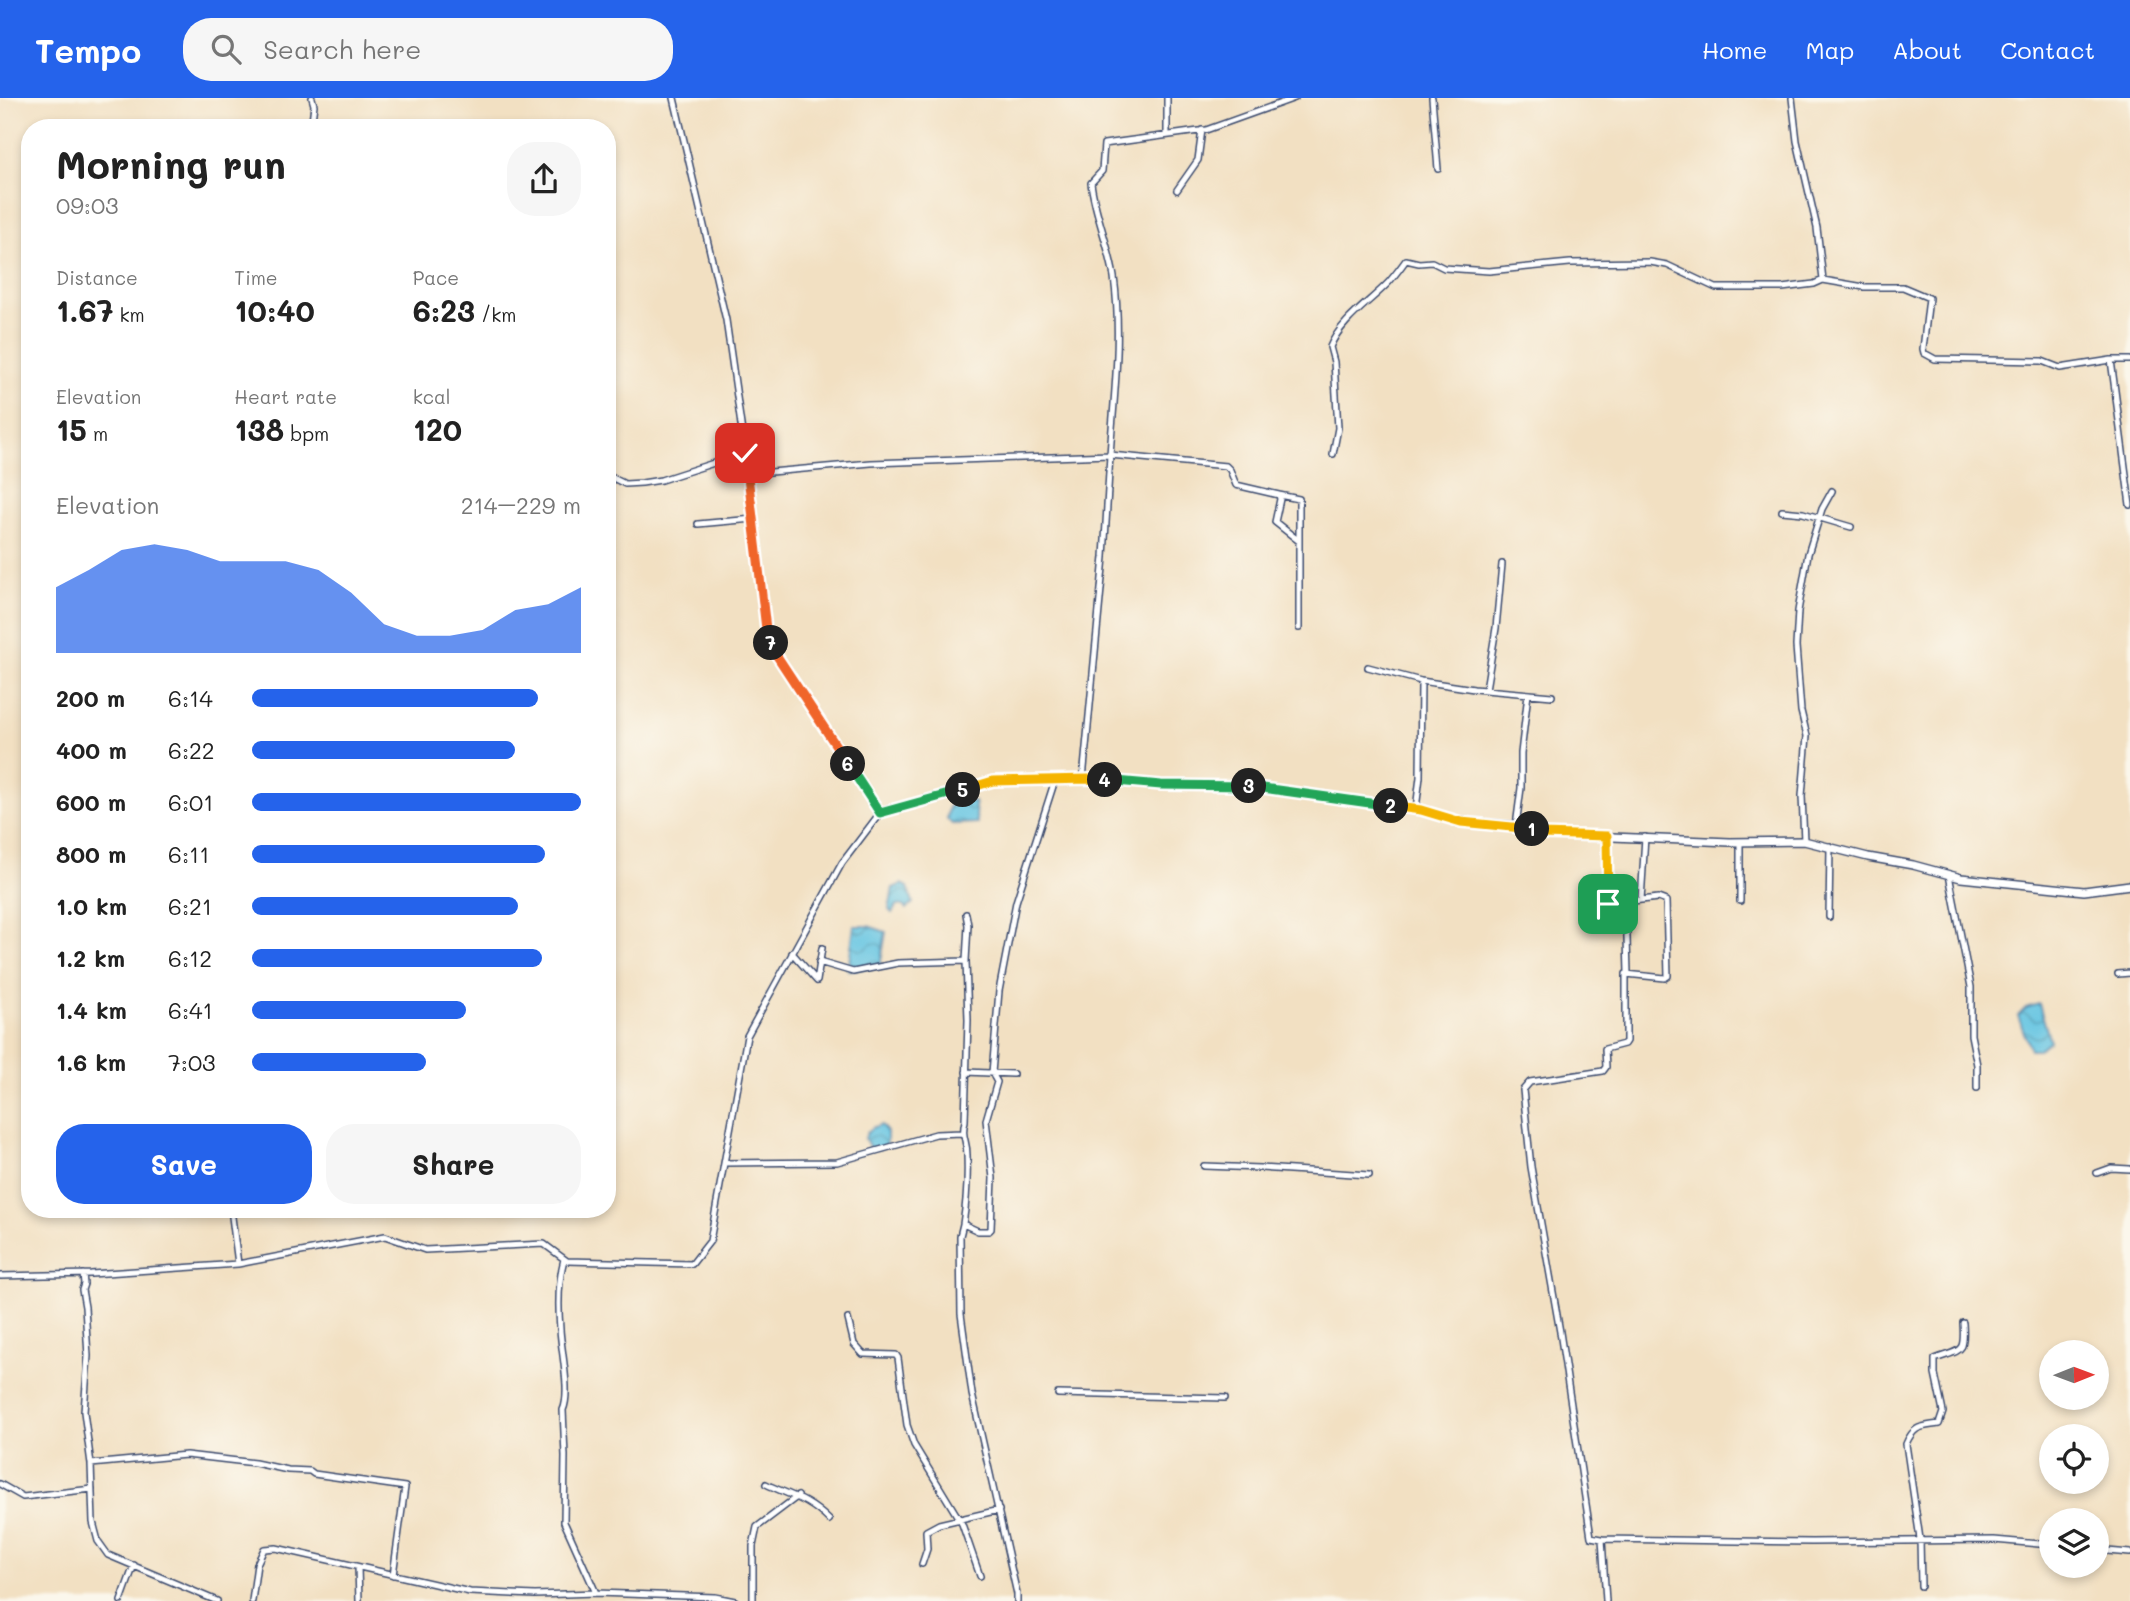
<!DOCTYPE html>
<html lang="en">
<head>
<meta charset="utf-8">
<style>
	:root { --surface:#fff; --page:#f6f6f6; --text:#222; --muted:#767676; --accent:#2563eb }
	body { margin:0; font-family:Mali,sans-serif; background:var(--page); color:var(--text); height:100vh; display:flex; flex-direction:column; font-size:26px; white-space:nowrap }
	* { box-sizing:border-box; margin:0 }
	p { font-size:23px; color:var(--muted) }
	.icon { flex:none; width:38px; height:38px; fill:none; stroke:currentColor; stroke-width:2; stroke-linecap:round; stroke-linejoin:round }
	.map { position:relative; flex:1; overflow:hidden }
	.panel { position:absolute; left:21px; top:21px; width:595px; height:1099px; display:flex; flex-direction:column; background:var(--surface); border-radius:28px; box-shadow:0 4px 10px #0003 }
	.panel>* { flex:none }
	.needle { width:46px; rotate:89deg }
	.fabs { position:absolute; left:2039px; top:1242px; display:grid; gap:14px }
	.fabs a { display:grid; place-items:center; width:70px; height:70px; border-radius:50%; background:var(--surface); box-shadow:0 4px 10px #0003; font-size:35px }
	.pin { position:absolute; display:grid; place-items:center; width:60px; height:60px; color:#fff; margin:-30px; border-radius:14px; box-shadow:0 4px 10px #0006 }
	.km { position:absolute; width:35px; height:35px; margin:-18px; border-radius:50%; background:#222; color:#fff; font-size:19px; line-height:35px; text-align:center }
	.round { display:grid; place-items:center; flex:none; width:74px; height:74px; border-radius:28px; background:var(--page) }
	.head { display:flex; align-items:center; justify-content:space-between; height:119px; padding:0 35px }
	h1 { font-size:38px; font-weight:800; line-height:52px }
	.stats { display:grid; grid-template-columns:repeat(3,1fr); gap:10px; height:119px; padding:7px 35px }
	.stats div { display:grid; align-content:center }
	.stats b { font-size:30px; font-weight:800 }
	.stats small { font-size:19px; font-weight:400 }
	.stats p { font-size:19px }
	.chart { height:196px; padding:14px 35px }
	.chart p { display:flex; justify-content:space-between }
	.chart svg { width:100%; height:126px; margin-top:7px; fill:var(--accent); opacity:.7 }
	.action { display:flex; gap:14px; margin-top:auto; padding:14px 35px }
	.action a { flex:1; height:80px; border-radius:28px; background:var(--accent); color:#fff; font-size:28px; font-weight:800; line-height:80px; text-align:center }
	.action a+a { background:var(--page); color:var(--text) }
	ul { padding:0 35px; list-style:none; font-size:23px }
	li { display:grid; grid-template-columns:112px 84px 1fr; align-items:center; height:52px }
	li i { height:18px; border-radius:9px; background:var(--accent) }
	header { display:flex; align-items:center; gap:42px; box-sizing:border-box; height:98px; padding:0 35px; background:var(--accent); color:#fff }
	header strong { font-size:33px }
	nav { display:flex; gap:38px; margin-inline-start:auto; font-size:24px }
	.search { width:490px; height:63px; background:var(--page); display:flex; align-items:center; gap:18px; box-sizing:border-box; padding:0 24px; border-radius:28px; color:var(--muted); font-size:26px }
	.map>svg:first-child { display:block }
	.water { fill:url(#water-waves); stroke:#407aa0; stroke-width:2 }
	.lines { fill:none; stroke-linecap:round; stroke-linejoin:round }
	.street-casing { stroke:#3b4a6d; stroke-width:8 }
	.secondary-casing { stroke:#3b4a6d; stroke-width:10 }
	.street { stroke:#fff; stroke-width:5 }
	.secondary { stroke:#fff; stroke-width:7 }
	.split-1-casing { stroke:#fff; stroke-width:14 }
	.split-2-casing { stroke:#fff; stroke-width:14 }
	.split-3-casing { stroke:#fff; stroke-width:14 }
	.split-4-casing { stroke:#fff; stroke-width:14 }
	.split-5-casing { stroke:#fff; stroke-width:14 }
	.split-6-casing { stroke:#fff; stroke-width:14 }
	.split-7-casing { stroke:#fff; stroke-width:14 }
	.split-8-casing { stroke:#fff; stroke-width:14 }
	.split-9-casing { stroke:#fff; stroke-width:14 }
	.split-1 { stroke:#f5b400; stroke-width:9 }
	.split-2 { stroke:#f5b400; stroke-width:9 }
	.split-3 { stroke:#22a559; stroke-width:9 }
	.split-4 { stroke:#22a559; stroke-width:9 }
	.split-5 { stroke:#f5b400; stroke-width:9 }
	.split-6 { stroke:#22a559; stroke-width:9 }
	.split-7 { stroke:#f0652b; stroke-width:9 }
	.split-8 { stroke:#f0652b; stroke-width:9 }
	.split-9 { stroke:#f0652b; stroke-width:9 }
</style>
</head>
<body>
<header>
<strong>Tempo</strong>
<div class="search"><svg class="icon" aria-label="search" viewBox="0 0 24 24"><circle cx="10" cy="10" r="6"/><path d="M15 15l6 6"/></svg>Search here</div>
<nav><a>Home</a><a>Map</a><a>About</a><a>Contact</a></nav>
</header>
<div class="map">
<svg width="2130" height="1503" viewBox="0 0 2130 1503">
	<defs>
		<pattern id="water-waves" width="16" height="10" patternUnits="userSpaceOnUse" patternTransform="scale(1.75)"><rect width="16" height="10" fill="#64c4e2"/><path d="M0 5q4-4 8 0t8 0" fill="none" stroke="#52a0ba"/></pattern>
	</defs>
	<rect width="100%" height="100%" fill="#fbf7ec"/>
	<filter id="ink" filterUnits="userSpaceOnUse"><feTurbulence type="fractalNoise" baseFrequency=".0143" numOctaves="2"/><feDisplacementMap in="SourceGraphic" scale="14" xChannelSelector="R" yChannelSelector="G"/><feConvolveMatrix kernelMatrix="1 2 1 2 8 2 1 2 1" color-interpolation-filters="sRGB"/></filter>
	<filter id="wash" filterUnits="userSpaceOnUse"><feTurbulence type="fractalNoise" baseFrequency=".00686" numOctaves="4" result="noise"/><feDisplacementMap in="SourceGraphic" scale="28" xChannelSelector="R" yChannelSelector="G"/><feGaussianBlur stdDeviation="1.57" result="paint"/><feColorMatrix in="noise" values="0 0 0 0 0 0 0 0 0 0 0 0 0 0 0 0 0 1.4 0 .05"/><feComposite in="paint" operator="in"/></filter>
	<g filter="url(#wash)">
		<rect width="100%" height="100%" fill="#f2e0c2"/>
		<path class="water" d="M974 703 977 725 952 726 947 721 949 708Z
			M902 786 908 789 913 805 906 811 903 808 897 807 892 815 889 812 893 790Z
			M854 828H868L886 834 880 868 848 872Z
			M2039 906 2050 943 2038 951H2030L2018 918 2026 910Z
			M881 1027 887 1034V1047L879 1051 870 1050 865 1041C867 1031 871 1029 881 1027Z"/>
	</g>
	<g filter="url(#ink)">
		<g class="lines">
			<g class="street-casing">
				<path id="street" d="M1167 0V36
					M1295 0 1206 32 1104 46 1102 73 1091 85C1095 117 1109 147 1114 179 1122 238 1114 298 1110 357L1226 368 1230 372 1236 387 1279 397 1280 401 1275 424 1299 443V530
					M1432 0 1438 71
					M1792 0 1797 43 1817 130 1823 182 1864 189H1903L1929 200 1923 251 1924 255 1935 261 2042 263 2060 270 2111 262H2130
					M311 30 314 7 312 0
					M1177 92 1198 62 1202 32
					M2111 262 2130 407
					M1333 356 1338 330 1334 264 1330 249C1341 222 1369 205 1389 184 1395 177 1401 169 1406 162L1419 165 1432 164 1444 170 1489 173 1570 165 1650 164 1667 167 1716 190H1782L1814 186 1823 182
					M748 376 871 365 1110 357 1104 459 1083 681
					M607 377 625 386 642 385 661 382 745 355
					M1279 397 1299 401V443
					M1782 413 1803 415 1851 429
					M698 426 753 421
					M1368 569 1421 583 1474 591 1552 598
					M1486 591 1496 530 1502 466
					M1416 711 1420 679 1421 583
					M1516 728 1521 690V655L1528 596
					M1804 743 1802 698 1807 638 1801 613 1796 548 1798 513 1808 456 1822 411 1832 393
					M1949 777 1971 889V937L1977 967V990
					M1641 802 1645 739
					M1740 803V744
					M1626 804 1628 875
					M1829 819 1830 748
					M792 855 817 883 822 850
					M819 864 853 874 898 865 966 863
					M2118 876 2130 875
					M966 974 1013 976
					M724 1065 837 1064 936 1036 962 1035
					M1204 1068 1260 1070 1369 1077
					M2097 1075 2111 1070 2130 1071
					M231 1111 238 1166
					M963 1126C967 1101 968 1082 967 1057 967 1041 961 1040 965 1023L968 922 966 863 968 827 966 816
					M564 1161C558 1184 558 1207 560 1231 561 1252 571 1295 563 1312L565 1358 564 1424 596 1495
					M83 1176 84 1186 82 1192 85 1209 88 1258 84 1314 91 1366 93 1424 98 1443 108 1457 217 1503
					M0 1178 91 1176 238 1166 385 1138 425 1152 544 1146 567 1163 692 1166 710 1143 747 938 842 765 880 715 775 555 766 531 748 376 726 222 674 0
					M848 1221 854 1246 863 1256 896 1257 898 1260 907 1327 914 1347 962 1426 980 1478
					M1058 1296 1225 1300
					M91 1366 186 1357 255 1365 288 1372 310 1373 314 1376 405 1389 393 1477
					M0 1386 23 1399 92 1391
					M766 1386C791 1398 808 1401 829 1422
					M1602 1441 1812 1444 1994 1442 2051 1447
					M2096 1452 2130 1455
					M922 1466 927 1451 926 1433 939 1426 999 1412
					M358 1469 359 1503
					M1921 1488 1920 1441 1906 1346C1914 1327 1921 1329 1939 1326L1943 1314 1935 1276V1261C1962 1251 1965 1256 1963 1225
					M121 1503 134 1467
					M252 1503 257 1466 264 1451 276 1450 470 1494 535 1497 596 1495 715 1499 735 1503
					M753 1503V1448L757 1429 798 1398
					M1017 1503V1496L972 1296 961 1216 960 1138 963 1126 978 1133H989L991 1131 993 1080 986 1022 997 984 992 975 999 893 1016 804 1055 682
					M1606 1503 1602 1441 1591 1439 1560 1234 1531 1069 1523 992 1530 984 1603 973 1606 969 1605 951 1624 946 1626 943V876L1665 880 1668 878 1666 803 1658 800 1608 806 1607 738"/>
			</g>
			<g class="secondary-casing">
				<path id="secondary" d="M880 715 993 683 1089 681 1162 687 1249 688 1421 712 1461 724 1528 729 1542 736 1730 744 1804 743 1868 759 1913 767 1961 780 2084 793 2130 787"/>
			</g>
			<use href="#street" class="street"/>
			<use href="#secondary" class="secondary"/>
		</g>
	</g>
	<g class="lines" filter="url(#ink)">
		<g class="split-1-casing">
			<path id="split-1" d="M1532 731 1542 736 1607 738 1608 806"/>
		</g>
		<g class="split-2-casing">
			<path id="split-2" d="M1391 708 1421 712 1461 724 1532 731"/>
		</g>
		<g class="split-3-casing">
			<path id="split-3" d="M1249 688 1391 708"/>
		</g>
		<g class="split-4-casing">
			<path id="split-4" d="M1105 682 1161 687 1249 688"/>
		</g>
		<g class="split-5-casing">
			<path id="split-5" d="M963 692 993 683 1089 681 1105 682"/>
		</g>
		<g class="split-6-casing">
			<path id="split-6" d="M848 666 880 715 963 692"/>
		</g>
		<g class="split-7-casing">
			<path id="split-7" d="M771 545 775 555 848 666"/>
		</g>
		<g class="split-8-casing">
			<path id="split-8" d="M751 403 766 531 771 545"/>
		</g>
		<g class="split-9-casing">
			<path id="split-9" d="M745 355 751 403"/>
		</g>
		<use href="#split-1" class="split-1"/>
		<use href="#split-2" class="split-2"/>
		<use href="#split-3" class="split-3"/>
		<use href="#split-4" class="split-4"/>
		<use href="#split-5" class="split-5"/>
		<use href="#split-6" class="split-6"/>
		<use href="#split-7" class="split-7"/>
		<use href="#split-8" class="split-8"/>
		<use href="#split-9" class="split-9"/>
	</g>
</svg>
<div class="fabs">
<a><svg class="needle" viewBox="-14 -14 28 28"><path d="M0-13l5 13h-10z" fill="#e53935"/><path d="M0 13l5-13h-10z" fill="#767676"/></svg></a>
<a><svg class="icon" aria-label="locate" viewBox="0 0 24 24"><circle cx="12" cy="12" r="6"/><path d="M12 2v4M12 18v4M2 12h4M18 12h4"/></svg></a>
<a><svg class="icon" aria-label="layers" viewBox="0 0 24 24"><path d="M12 4l9 5-9 5-9-5zM3 14l9 5 9-5"/></svg></a>
</div>
<div class="pin" style="left:1608px;top:806px;background:#1e9e55"><svg class="icon" aria-label="arrive" viewBox="0 0 24 24"><path d="M6 21V4h12l-3 4 3 4H6"/></svg></div>
<div class="pin" style="left:745px;top:355px;background:#d93025"><svg class="icon" aria-label="check" viewBox="0 0 24 24"><path d="M5 12l5 5 9-10"/></svg></div>
<b class="km" style="left:1532px;top:731px">1</b>
<b class="km" style="left:1391px;top:708px">2</b>
<b class="km" style="left:1249px;top:688px">3</b>
<b class="km" style="left:1105px;top:682px">4</b>
<b class="km" style="left:963px;top:692px">5</b>
<b class="km" style="left:848px;top:666px">6</b>
<b class="km" style="left:771px;top:545px">7</b>
<section class="panel">
<div class="head"><div><h1>Morning run</h1><p>09:03</p></div><a class="round"><svg class="icon" aria-label="share" viewBox="0 0 24 24"><path d="M12 15V3M7 8l5-5 5 5M5 13v7h14v-7"/></svg></a></div>
<div class="stats">
<div><p>Distance</p><b>1.67<small> km</small></b></div>
<div><p>Time</p><b>10:40</b></div>
<div><p>Pace</p><b>6:23<small> /km</small></b></div>
</div>
<div class="stats">
<div><p>Elevation</p><b>15<small> m</small></b></div>
<div><p>Heart rate</p><b>138<small> bpm</small></b></div>
<div><p>kcal</p><b>120</b></div>
</div>
<div class="chart"><p><span>Elevation</span>214–229 m</p>
<svg viewBox="0 0 160 44" preserveAspectRatio="none"><path d="M0 44V21L10 15L20 8L30 6L40 8L50 12L60 12L70 12L80 15L90 23L100 34L110 38L120 38L130 36L140 29L150 27L160 21V44z"/></svg>
</div>
<ul>
<li><b>200 m</b>6:14<i style="width:87%"></i></li>
<li><b>400 m</b>6:22<i style="width:80%"></i></li>
<li><b>600 m</b>6:01<i style="width:100%"></i></li>
<li><b>800 m</b>6:11<i style="width:89%"></i></li>
<li><b>1.0 km</b>6:21<i style="width:81%"></i></li>
<li><b>1.2 km</b>6:12<i style="width:88%"></i></li>
<li><b>1.4 km</b>6:41<i style="width:65%"></i></li>
<li><b>1.6 km</b>7:03<i style="width:53%"></i></li>
</ul>
<div class="action"><a>Save</a><a>Share</a></div>
</section>
</div>
</body>
</html>
